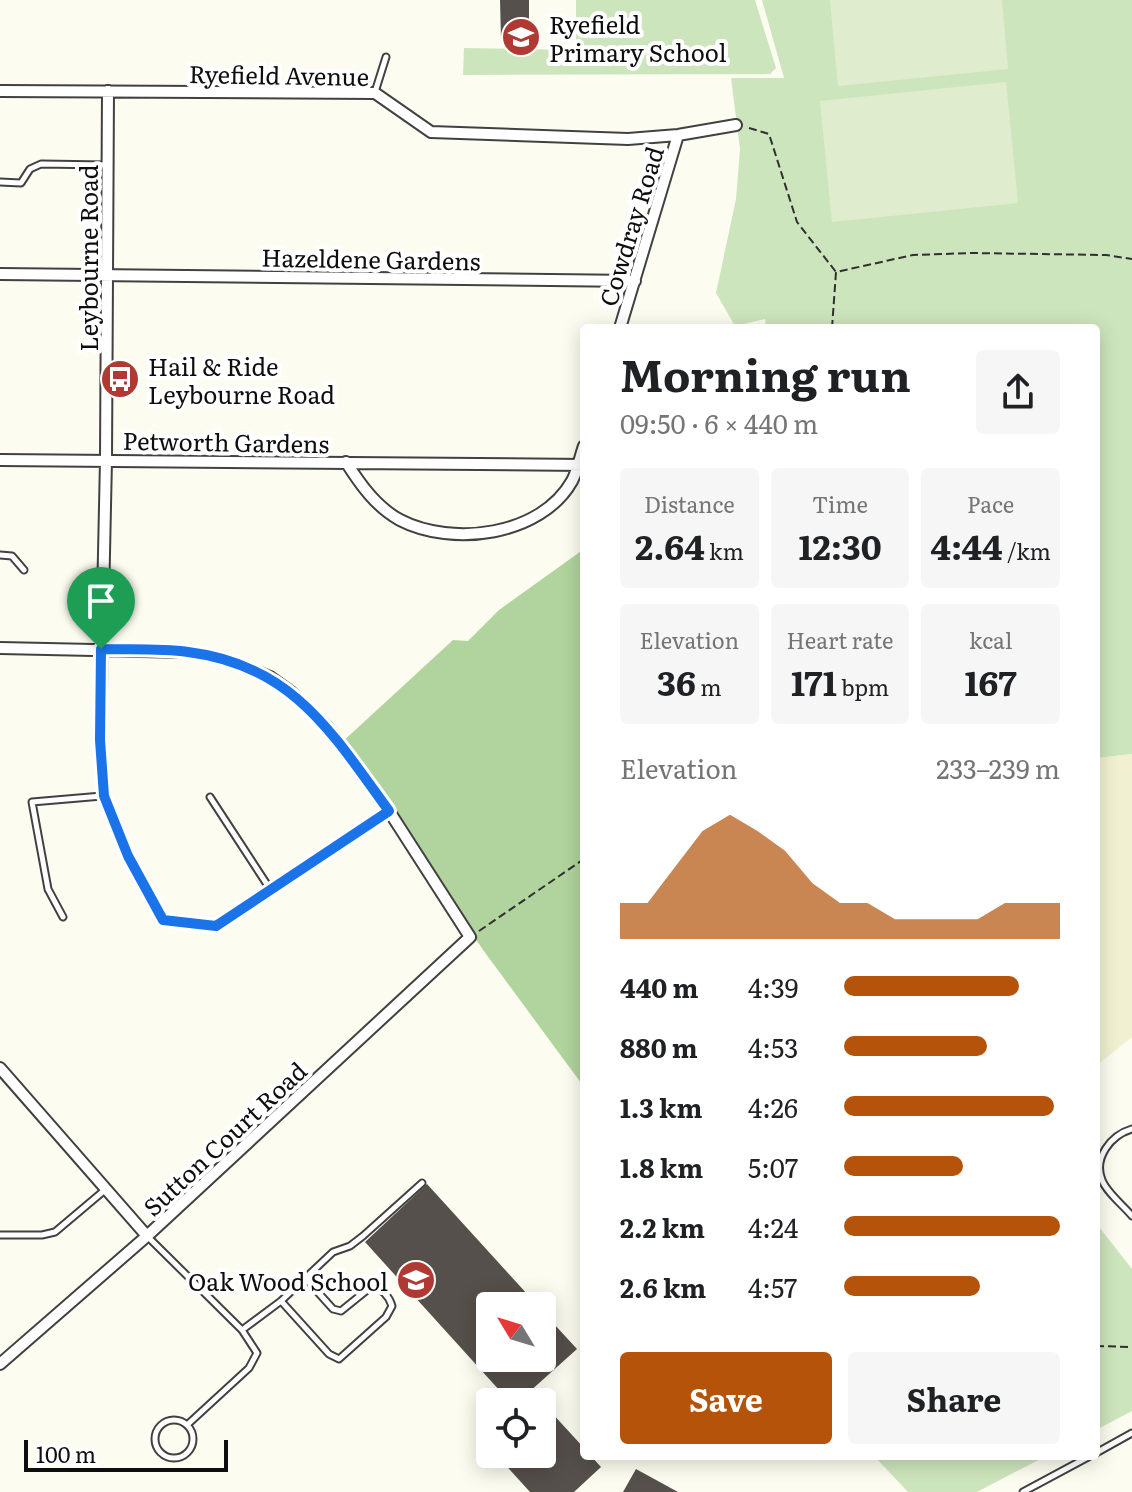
<!DOCTYPE html>
<html lang="en">
<head>
<meta charset="utf-8">
<style>
	:root { --surface:#fff; --page:#f6f6f6; --text:#202124; --muted:#757577; --accent:#b45309 }
	body { margin:0; font-family:Literata,serif; background:var(--page); color:var(--text); height:100vh; display:flex; flex-direction:column; font-size:30px; white-space:nowrap }
	* { box-sizing:border-box; margin:0 }
	p { font-size:26px; color:var(--muted) }
	.icon { flex:none; width:44px; height:44px; fill:none; stroke:currentColor; stroke-width:2; stroke-linecap:round; stroke-linejoin:round }
	.map { position:relative; flex:1; overflow:hidden }
	.panel { position:absolute; left:580px; top:324px; width:520px; height:1136px; display:flex; flex-direction:column; background:var(--surface); border-radius:8px; box-shadow:0 4px 20px #0003 }
	.panel>* { flex:none }
	.needle { width:52px; rotate:308deg }
	.fabs { position:absolute; left:476px; top:1292px; display:grid; gap:16px }
	.fabs a { display:grid; place-items:center; width:80px; height:80px; border-radius:8px; background:var(--surface); box-shadow:0 4px 20px #0003; font-size:40px }
	.scale { position:absolute; left:24px; bottom:20px; width:204px; box-sizing:border-box; padding-left:8px; border:4px solid #0e0e0e; border-top:0; font-size:22px; line-height:28px; white-space:nowrap; color:#0e0e0e; -webkit-text-stroke:6px #fff; paint-order:stroke }
	.pin { position:absolute; display:grid; place-items:center; width:68px; height:68px; color:#fff; margin:-82px -34px; border-radius:50% 50% 50% 0; rotate:-45deg; box-shadow:0 0 8px #0007 }
	.pin .icon { rotate:45deg }
	.round { display:grid; place-items:center; flex:none; width:84px; height:84px; border-radius:8px; background:var(--page) }
	.head { display:flex; align-items:center; justify-content:space-between; height:136px; padding:0 40px }
	h1 { font-size:44px; font-weight:700; line-height:60px }
	.metrics { display:grid; grid-template-columns:repeat(3,1fr); gap:12px; height:136px; padding:8px 40px }
	.metrics div { display:grid; align-content:center; border-radius:8px; background:var(--page); text-align:center }
	.metrics b { font-size:34px; font-weight:700 }
	.metrics small { font-size:22px; font-weight:400 }
	.metrics p { font-size:22px }
	.chart { height:224px; padding:16px 40px }
	.chart p { display:flex; justify-content:space-between }
	.chart svg { width:100%; height:144px; margin-top:8px; fill:var(--accent); opacity:.7 }
	.button { display:flex; gap:16px; margin-top:auto; padding:16px 40px }
	.button a { flex:1; height:92px; border-radius:8px; background:var(--accent); color:#fff; font-size:32px; font-weight:700; line-height:92px; text-align:center }
	.button a+a { background:var(--page); color:var(--text) }
	ul { padding:0 40px; list-style:none; font-size:26px }
	li { display:grid; grid-template-columns:128px 96px 1fr; align-items:center; height:60px }
	li i { height:20px; border-radius:10px; background:var(--accent) }
	.map>svg:first-child { display:block }
	.farmland { fill:#f1f1d2 }
	.green { fill:#cde5bd }
	.forest { fill:#b1d49e }
	.pitch { fill:#dfedce }
	.building { fill:#55504b }
	.lines { fill:none; stroke-linecap:round; stroke-linejoin:round }
	.service-casing { stroke:#414141; stroke-width:9 }
	.minor-casing { stroke:#414141; stroke-width:14 }
	.path { stroke:#303030; stroke-width:2; stroke-dasharray:8 4; stroke-linecap:butt }
	.service { stroke:#fff; stroke-width:5 }
	.minor { stroke:#fff; stroke-width:10 }
	.route-casing { stroke:#fff; stroke-width:16 }
	.route { stroke:#1a73e8; stroke-width:10 }
	.labels { text-anchor:middle; dominant-baseline:central; stroke-width:8; stroke-linejoin:round; paint-order:stroke }
	.poi-label { font-size:24px; fill:#0e0e0e; stroke:#fff; text-anchor:start }
	.street-label { font-size:24px; fill:#0e0e0e; stroke:#fff }
</style>
</head>
<body>
<div class="map">
<svg width="1132" height="1492" viewBox="0 0 1132 1492">
	<rect width="100%" height="100%" fill="#fdfcf0"/>
	<path class="farmland" d="M1132 754V1037L1096 1066V758Z"/>
	<path class="green" d="M576 0H755L776 68 770 74 463 75 464 48 576 50Z
		M762 0H1132V754L1096 758V328H766L765 319 735 326 716 293 736 199 740 149 731 78H784Z
		M1096 1223 1132 1269V1411L1096 1430Z
		M874 1456H1046L977 1492H908Z"/>
	<path class="forest" d="M584 549V1087L486 954 340 744 453 640 468 641 499 610Z"/>
	<path class="pitch" d="M830 0H1002L1008 69 838 86Z
		M1006 82 1018 203 832 222 820 101Z"/>
	<path class="building" d="M500 0H529V39H501Z
		M427 1184 538 1306H490V1358H542V1311L577 1349 518 1402H510L365 1242Z
		M551 1412 584 1448V1456H591L601 1467 574 1492H530L500 1459 505 1454H542V1420Z
		M636 1469 678 1492H623Z"/>
	<g class="lines">
		<g class="service-casing">
			<path id="service" d="M375 92 386 57
				M0 182 21 183 30 169 41 164 107 165
				M0 555 12 556 24 570
				M210 797 270 889
				M63 917 48 889 32 802 102 796
				M1132 1129C1111 1135 1093 1158 1102 1180 1107 1193 1123 1205 1132 1216
				M0 1235H42L55 1232 106 1189
				M148 1237 242 1330 281 1301 333 1252 350 1246 363 1236 422 1183
				M281 1301 329 1354 339 1359 386 1317 392 1306C389 1296 382 1289 372 1286L341 1311 333 1309 306 1279
				M155 1439a19 19 0 1 1 38 0a19 19 0 1 1-38 0Z
				M187 1425 249 1368 257 1353 242 1330
				M1096 1453 1132 1433
				M1023 1492 1090 1456"/>
		</g>
		<g class="minor-casing">
			<path id="minor" d="M0 91 375 93 431 132 628 139 678 135 736 125
				M108 91 106 460 100 740 104 796 128 856 163 920 216 926 389 811
				M0 274 635 281
				M620 328 678 135
				M0 460 584 465
				M346 462C360 484 376 507 400 520 452 547 541 536 572 481 578 470 580 457 584 446
				M0 648 187 652 225 659 270 677 291 692 327 727 389 811 470 937 147 1236 0 1364
				M0 1068 147 1236"/>
		</g>
		<path class="path" d="M749 128 769 134 797 222 836 272
			M832 328 836 272 913 255 972 253 1106 255 1132 259
			M479 931 584 859
			M1096 1346 1132 1347"/>
		<use href="#service" class="service"/>
		<use href="#minor" class="minor"/>
	</g>
	<g class="lines">
		<g class="route-casing">
			<path id="route" d="M101 649C130 650 159 648 188 652 293 665 332 733 389 811L216 926 163 920 128 856 104 796 100 740Z"/>
		</g>
		<use href="#route" class="route"/>
	</g>
	<defs>
		<g id="school-disc" transform="scale(2)"><circle r="9.5" fill="#b03a33" stroke="#fff"/><path d="M0-5L7-2L0 1L-7-2ZM-4 1L0 2.5L4 1V4Q0 6-4 4Z" fill="#fff"/></g>
		<g id="bus-disc" transform="scale(2)"><circle r="9.5" fill="#b03a33" stroke="#fff"/><path d="M-5-6H5V4H4V6H2V4H-2V6H-4V4H-5ZM-3.5-4V0h7V-4ZM-3.5 1.2v1.5H-2V1.2ZM2 1.2v1.5H3.5V1.2Z" fill="#fff"/></g>
	</defs>
	<g fill-rule="evenodd">
		<use href="#school-disc" x="521" y="37"/>
		<use href="#bus-disc" x="120" y="379"/>
		<use href="#school-disc" x="416" y="1280"/>
	</g>
	<g class="labels">
		<g class="poi-label">
			<text x="549" y="23">Ryefield<tspan x="549" dy="28">Primary School</tspan></text>
			<text x="148" y="365">Hail &amp; Ride<tspan x="148" dy="28">Leybourne Road</tspan></text>
			<text x="388" y="1280" text-anchor="end">Oak Wood School</text>
		</g>
		<g class="street-label">
			<text transform="translate(279 74) rotate(1)">Ryefield Avenue</text>
			<text transform="translate(630 226) rotate(-73)">Cowdray Road</text>
			<text transform="translate(87 258) rotate(-90)">Leybourne Road</text>
			<text transform="translate(371 258) rotate(1)">Hazeldene Gardens</text>
			<text transform="translate(226 441) rotate(1)">Petworth Gardens</text>
			<text transform="translate(224 1138) rotate(-43)">Sutton Court Road</text>
		</g>
	</g>
</svg>
<div class="fabs">
<a><svg class="needle" viewBox="-14 -14 28 28"><path d="M0-13l5 13h-10z" fill="#e53935"/><path d="M0 13l5-13h-10z" fill="#757577"/></svg></a>
<a><svg class="icon" aria-label="locate" viewBox="0 0 24 24"><circle cx="12" cy="12" r="6"/><path d="M12 2v4M12 18v4M2 12h4M18 12h4"/></svg></a>
</div>
<div class="scale">100 m</div>
<div class="pin" style="left:101px;top:649px;background:#1e9e55"><svg class="icon" aria-label="arrive" viewBox="0 0 24 24"><path d="M6 21V4h12l-3 4 3 4H6"/></svg></div>
<section class="panel">
<div class="head"><div><h1>Morning run</h1><p>09:50 · 6 × 440 m</p></div><a class="round"><svg class="icon" aria-label="share" viewBox="0 0 24 24"><path d="M12 15V3M7 8l5-5 5 5M5 13v7h14v-7"/></svg></a></div>
<div class="metrics">
<div><p>Distance</p><b>2.64<small> km</small></b></div>
<div><p>Time</p><b>12:30</b></div>
<div><p>Pace</p><b>4:44<small> /km</small></b></div>
</div>
<div class="metrics">
<div><p>Elevation</p><b>36<small> m</small></b></div>
<div><p>Heart rate</p><b>171<small> bpm</small></b></div>
<div><p>kcal</p><b>167</b></div>
</div>
<div class="chart"><p><span>Elevation</span>233–239 m</p>
<svg viewBox="0 0 160 44" preserveAspectRatio="none"><path d="M0 44V33L10 33L20 22L30 11L40 6L50 11L60 17L70 27L80 33L90 33L100 38L110 38L120 38L130 38L140 33L150 33L160 33V44z"/></svg>
</div>
<ul>
<li><b>440 m</b>4:39<i style="width:81%"></i></li>
<li><b>880 m</b>4:53<i style="width:66%"></i></li>
<li><b>1.3 km</b>4:26<i style="width:97%"></i></li>
<li><b>1.8 km</b>5:07<i style="width:55%"></i></li>
<li><b>2.2 km</b>4:24<i style="width:100%"></i></li>
<li><b>2.6 km</b>4:57<i style="width:63%"></i></li>
</ul>
<div class="button"><a>Save</a><a>Share</a></div>
</section>
</div>
</body>
</html>
